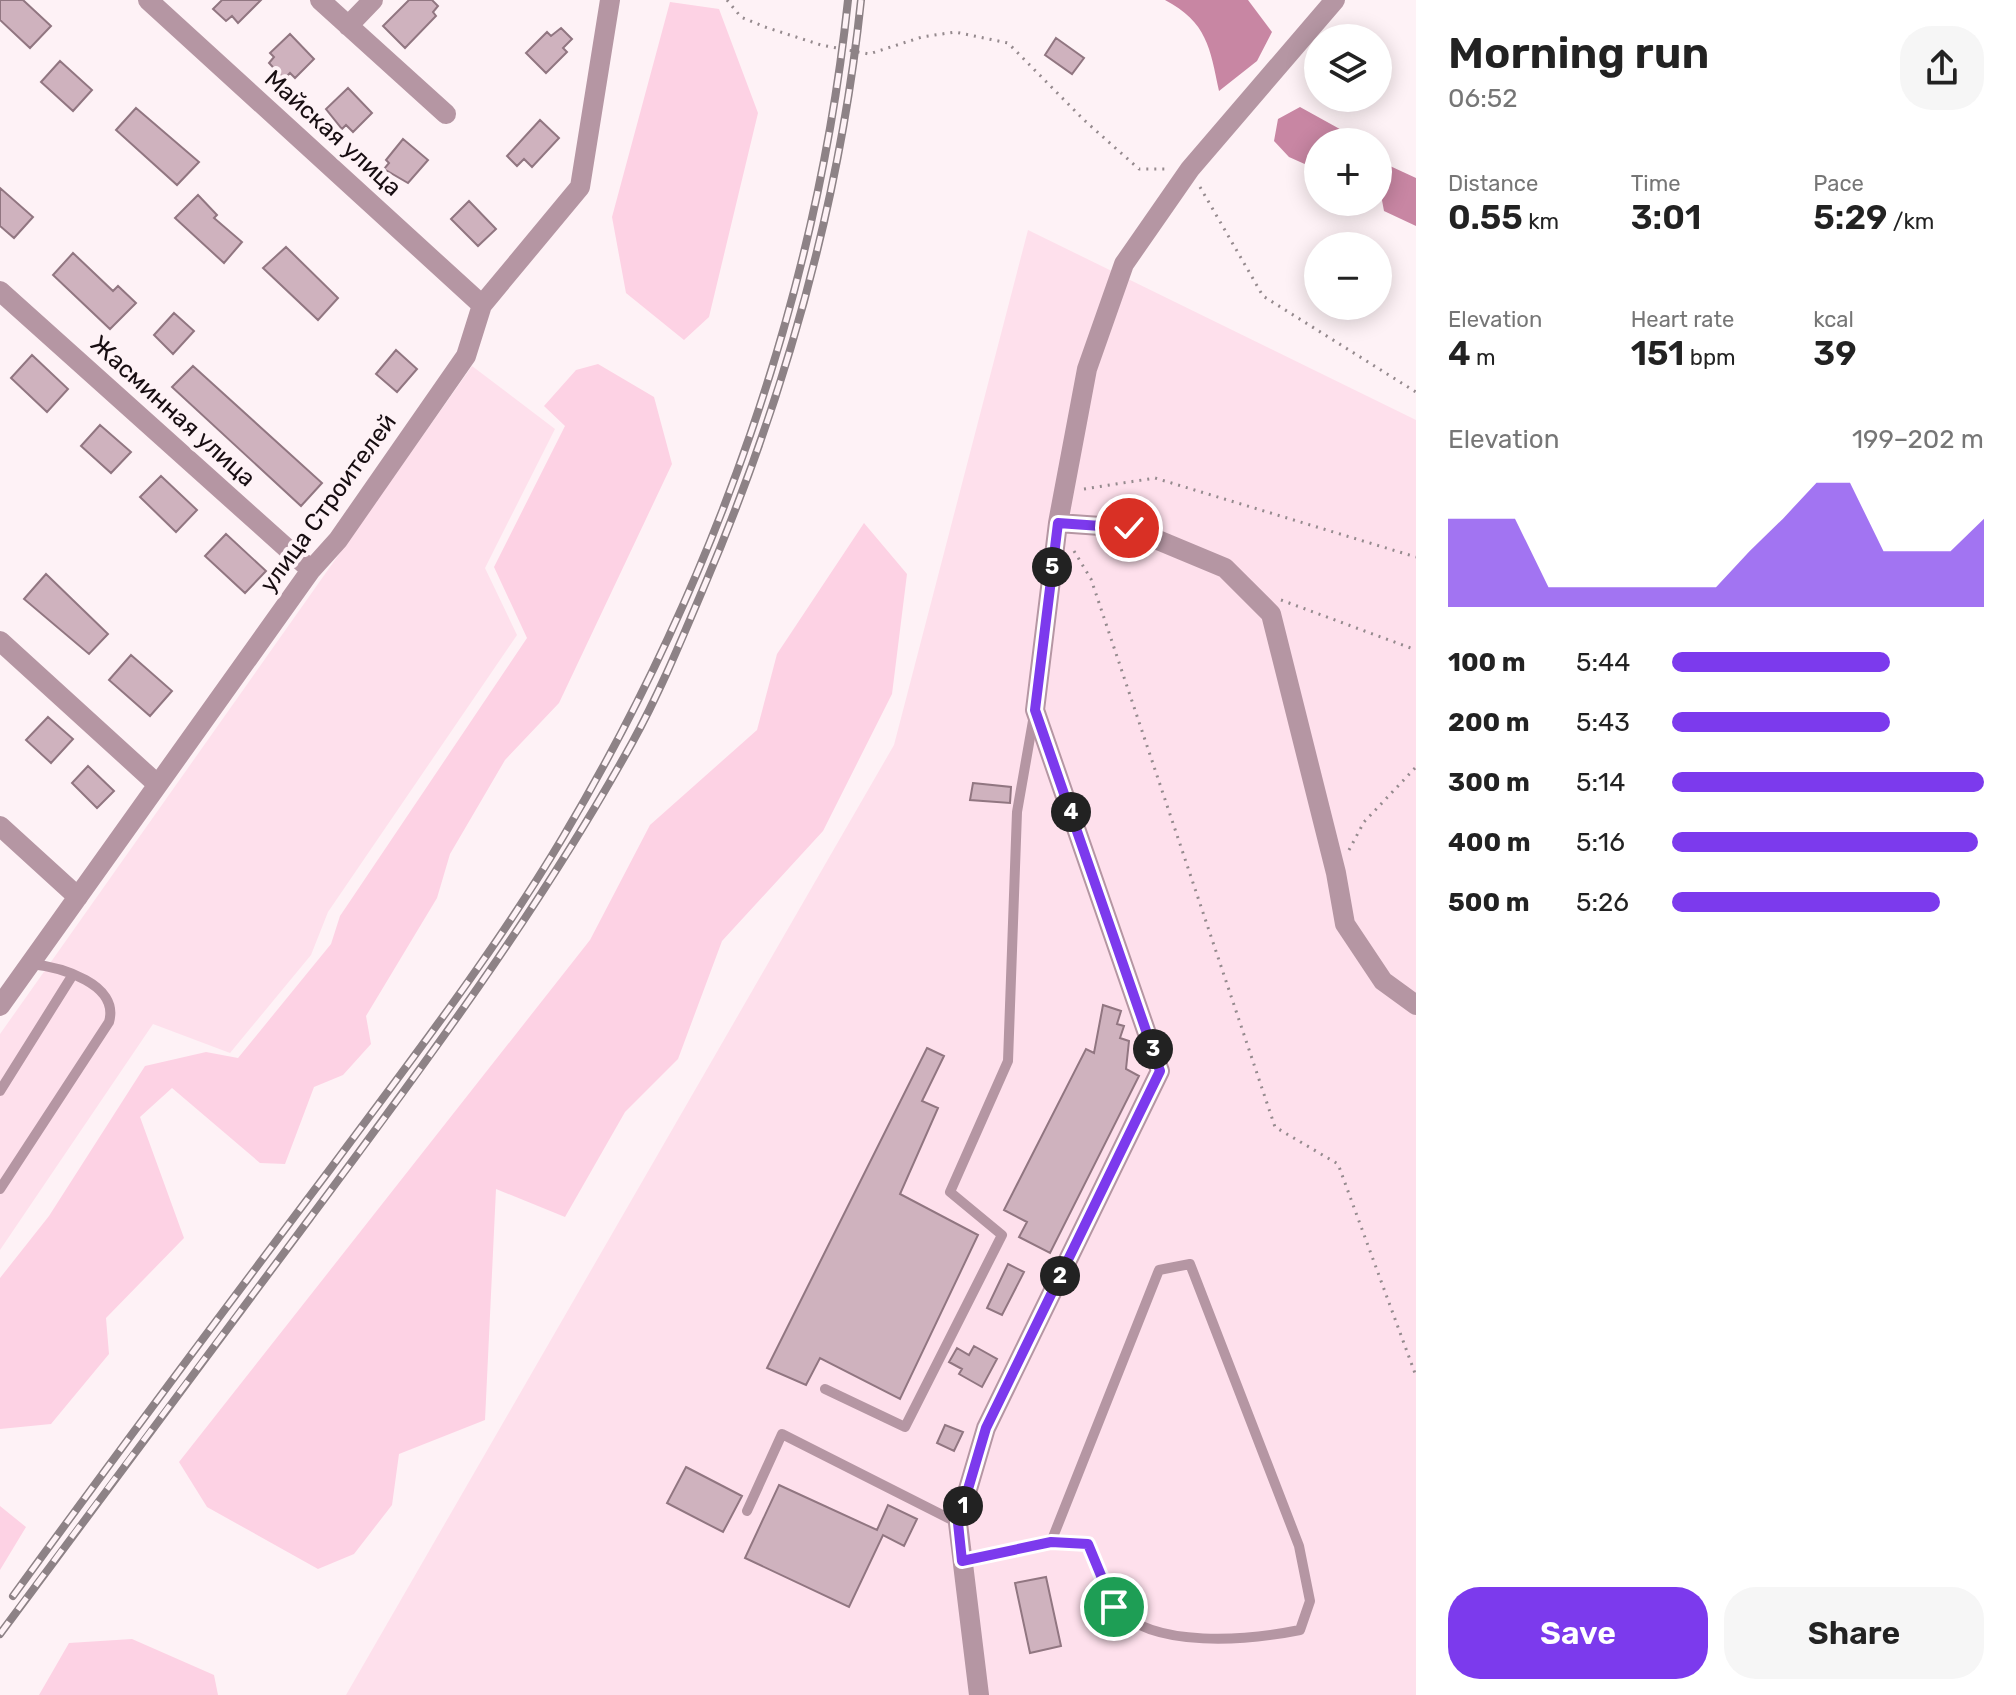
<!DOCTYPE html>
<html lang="en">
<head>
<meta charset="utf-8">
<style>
	:root { --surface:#fff; --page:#f6f6f6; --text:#222; --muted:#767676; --accent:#7c3aed }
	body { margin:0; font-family:Rubik,sans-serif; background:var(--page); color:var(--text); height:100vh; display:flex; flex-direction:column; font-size:30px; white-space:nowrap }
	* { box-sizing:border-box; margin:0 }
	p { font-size:26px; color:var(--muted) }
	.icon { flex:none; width:44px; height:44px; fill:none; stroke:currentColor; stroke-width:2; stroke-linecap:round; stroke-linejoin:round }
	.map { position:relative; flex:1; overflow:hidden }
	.sheet { display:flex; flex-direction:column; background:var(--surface); width:600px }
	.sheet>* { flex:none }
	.tools { position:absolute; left:1304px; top:24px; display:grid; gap:16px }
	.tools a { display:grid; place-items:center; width:88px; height:88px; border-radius:50%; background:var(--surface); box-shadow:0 4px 20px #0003; font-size:40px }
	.pin { position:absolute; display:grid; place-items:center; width:68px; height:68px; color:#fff; margin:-34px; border:4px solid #fff; border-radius:50%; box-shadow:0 2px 8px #0007 }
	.km { position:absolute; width:40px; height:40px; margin:-20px; border-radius:50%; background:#222; color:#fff; font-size:22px; line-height:40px; text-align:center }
	.round { display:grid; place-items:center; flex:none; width:84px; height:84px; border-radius:32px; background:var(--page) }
	.headline { display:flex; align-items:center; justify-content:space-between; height:136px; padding:0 32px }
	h1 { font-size:44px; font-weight:600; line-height:60px }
	.stats { display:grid; grid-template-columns:repeat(3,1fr); gap:12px; height:136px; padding:8px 32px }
	.stats div { display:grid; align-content:center }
	.stats b { font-size:34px; font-weight:600 }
	.stats small { font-size:22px; font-weight:400 }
	.stats p { font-size:22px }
	.chart { height:224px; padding:16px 32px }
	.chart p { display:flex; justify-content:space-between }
	.chart svg { width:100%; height:144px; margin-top:8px; fill:var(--accent); opacity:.7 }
	.action { display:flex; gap:16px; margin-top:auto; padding:16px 32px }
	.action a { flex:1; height:92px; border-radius:32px; background:var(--accent); color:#fff; font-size:32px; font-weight:600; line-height:92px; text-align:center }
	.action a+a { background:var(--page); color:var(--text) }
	ul { padding:0 32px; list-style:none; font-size:26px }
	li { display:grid; grid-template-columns:128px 96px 1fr; align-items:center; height:60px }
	li i { height:20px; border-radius:10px; background:var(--accent) }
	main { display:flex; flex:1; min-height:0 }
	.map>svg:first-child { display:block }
	.built { fill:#fee0ec }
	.green { fill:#fdd2e4 }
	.water { fill:#c886a3 }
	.building { fill:#cfb2be; stroke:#917681; stroke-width:2 }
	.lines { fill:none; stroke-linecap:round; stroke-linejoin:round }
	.path { stroke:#958a8e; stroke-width:3; stroke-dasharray:2 6; stroke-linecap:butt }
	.lane { stroke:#b596a3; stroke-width:10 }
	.street { stroke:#b596a3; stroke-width:20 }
	.rail-casing { stroke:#8d8286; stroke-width:8 }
	.rail { stroke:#fef2f6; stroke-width:5; stroke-dasharray:15; stroke-linecap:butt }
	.route-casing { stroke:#fff; stroke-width:16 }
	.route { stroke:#7c3aed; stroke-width:10 }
	.labels { text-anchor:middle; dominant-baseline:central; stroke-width:8; stroke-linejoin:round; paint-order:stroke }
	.street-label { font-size:24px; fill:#170d11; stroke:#fef2f6 }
</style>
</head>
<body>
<main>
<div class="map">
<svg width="1416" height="1695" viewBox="0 0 1416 1695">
	<rect width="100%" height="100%" fill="#fef2f6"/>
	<path class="built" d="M1028 230 1416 420V1695H346L894 745Z
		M472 366 555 429 485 568 517 635 328 912 311 955 230 1053 153 1024 0 1250V1034Z"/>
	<path class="green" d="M670 2 719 9 758 113 709 317 684 340 626 293 612 217Z
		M598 364 654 397 672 464 559 703 505 760 450 854 437 898 366 1016 371 1044 343 1075 314 1087 285 1164 260 1163 172 1088 140 1117 184 1238 106 1318 109 1354 51 1424 0 1429V1278L49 1216 145 1066 206 1052 238 1058 331 944 340 916 527 638 494 567 565 426 544 406 576 370Z
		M864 523 907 574 892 694 823 831 722 941 678 1059 625 1112 565 1217 496 1189 485 1420 399 1454 392 1505 354 1554 318 1569 207 1507 179 1462 590 940 650 825 757 730 777 654Z
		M0 1506 26 1527 0 1570Z
		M132 1639 214 1675 218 1695H39L69 1643Z"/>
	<path class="water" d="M1165 0H1248L1272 32 1257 61 1219 91C1210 48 1207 22 1165 0Z
		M1300 107 1347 133 1351 142H1318V170L1289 157 1274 141 1278 119Z
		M1390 166 1416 178V226L1384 211 1378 179Z"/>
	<path class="building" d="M0 0H23L51 26 30 48 0 20Z
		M222 0H261L238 23 232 16 226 21 213 9Z
		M409 0H432L438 6 433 12 436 16 405 48 383 26Z
		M561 28 572 39 563 48 567 52 546 73 526 53 547 32 551 36Z
		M290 34 314 59 295 78 290 73 284 79 269 63 274 57 270 53Z
		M1056 38 1084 58 1072 74 1045 55Z
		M60 61 92 90 73 111 41 82Z
		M348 88 372 113 353 132 346 125 342 129 326 109Z
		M136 108 199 162 177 185 116 130Z
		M540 120 559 138 532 167 524 159 517 166 507 156Z
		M403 139 428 160 408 183 384 169 389 163 386 160Z
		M0 188 33 217 14 238 0 226Z
		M198 195 217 215 214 218 242 242 224 263 175 218Z
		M469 201 496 229 478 246 451 219Z
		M286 247 338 298 318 320 263 268Z
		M73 253 113 291 118 286 136 303 110 329 53 275Z
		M174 313 194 331 173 354 154 335Z
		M396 350 417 369 397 392 376 374Z
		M32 355 68 389 47 412 11 378Z
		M193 366 322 483 301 506 172 387Z
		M100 425 131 452 111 473 81 446Z
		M161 476 197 510 176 532 140 497Z
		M226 534 266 571 245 593 205 556Z
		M46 574 108 634 89 654 24 599Z
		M131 655 172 691 150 716 109 680Z
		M48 717 73 739 51 763 26 740Z
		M88 766 114 791 97 808 72 783Z
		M973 783 1011 787 1010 803 970 800Z
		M1103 1005 1121 1011 1117 1024 1124 1026 1120 1038 1129 1041 1126 1069 1139 1076 1050 1253 1019 1237 1027 1222 1004 1210 1086 1049 1094 1053Z
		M927 1048 944 1056 922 1101 938 1108 900 1194 978 1235 900 1399 820 1358 806 1385 767 1368Z
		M1008 1264 1024 1272 1002 1315 987 1308Z
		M974 1346 997 1359 982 1387 959 1374 962 1369 949 1362 957 1348 969 1355Z
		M945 1425 963 1432 954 1451 937 1443Z
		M686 1467 742 1496 723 1532 667 1503Z
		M779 1485 877 1530 888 1505 917 1519 904 1546 883 1535 849 1607 745 1558Z
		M1046 1577 1061 1646 1030 1653 1015 1583Z"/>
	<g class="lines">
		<path class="path" d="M727 0 741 17 765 27 821 45 869 54 922 37 955 32 1008 43 1084 120 1139 169H1167
			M1200 187 1263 296 1416 392
			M1084 489 1155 478 1416 557
			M1074 551 1091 579 1275 1127 1338 1164 1416 1376
			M1281 600 1416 650
			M1349 850 1364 822 1416 767"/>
		<path class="lane" d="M0 1091 72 976
			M0 1189 109 1022C120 984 61 967 31 964
			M825 1389 905 1427 1002 1235 950 1192 1008 1061 1017 812 1034 715
			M747 1511 782 1434 958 1523
			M962 1561 1051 1542 1159 1270 1190 1264 1299 1546 1310 1601 1300 1630C1250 1640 1153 1650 1115 1607 1102 1593 1096 1562 1088 1544L1051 1542"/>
		<path class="street" d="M148 0 482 305
			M320 0 446 114
			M348 26 373 0
			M0 291 311 570
			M1058 523 1129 528 1225 568 1271 614 1336 873 1345 924 1383 981 1416 1005
			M0 641 156 783
			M0 826 78 897
			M0 1006 311 570 338 540 466 356 482 305 580 187 610 0
			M979 1695 958 1523 986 1428 1160 1071 1035 710 1058 523 1087 369 1124 264 1190 169 1335 0"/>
		<g class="rail-casing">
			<path id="rail" d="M13 1596C118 1452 224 1310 331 1168 411 1060 494 953 563 837 714 583 817 295 848 0
				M0 1634C102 1495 206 1357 310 1218 424 1065 539 911 632 743 659 694 681 641 703 589 783 402 840 203 861 0"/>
		</g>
		<use href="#rail" class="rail"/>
	</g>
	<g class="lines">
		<g class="route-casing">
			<path id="route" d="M1114 1607 1088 1544 1051 1542 962 1561 958 1523 986 1428 1160 1071 1035 710 1058 523 1129 528"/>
		</g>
		<use href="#route" class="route"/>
	</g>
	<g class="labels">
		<g class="street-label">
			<text transform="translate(333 133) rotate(42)">Майская улица</text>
			<text transform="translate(173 411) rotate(42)">Жасминная улица</text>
			<text transform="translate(328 503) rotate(-54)">улица Строителей</text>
		</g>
	</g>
</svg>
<div class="tools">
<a><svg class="icon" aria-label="layers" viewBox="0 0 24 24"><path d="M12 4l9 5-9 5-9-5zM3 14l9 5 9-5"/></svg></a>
<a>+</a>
<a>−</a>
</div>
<div class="pin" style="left:1114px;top:1607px;background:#1e9e55"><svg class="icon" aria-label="arrive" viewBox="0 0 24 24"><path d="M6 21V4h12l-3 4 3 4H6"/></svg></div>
<div class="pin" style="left:1129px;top:528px;background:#d93025"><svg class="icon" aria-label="check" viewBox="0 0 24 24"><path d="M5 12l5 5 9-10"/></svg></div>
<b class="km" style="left:963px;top:1506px">1</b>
<b class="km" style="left:1060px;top:1276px">2</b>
<b class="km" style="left:1153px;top:1049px">3</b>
<b class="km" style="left:1071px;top:812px">4</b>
<b class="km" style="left:1052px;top:567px">5</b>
</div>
<section class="sheet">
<div class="headline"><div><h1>Morning run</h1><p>06:52</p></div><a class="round"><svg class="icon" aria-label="share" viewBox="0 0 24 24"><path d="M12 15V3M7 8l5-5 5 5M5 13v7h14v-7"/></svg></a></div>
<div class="stats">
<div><p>Distance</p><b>0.55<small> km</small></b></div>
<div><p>Time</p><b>3:01</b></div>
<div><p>Pace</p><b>5:29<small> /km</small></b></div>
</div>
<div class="stats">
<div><p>Elevation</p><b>4<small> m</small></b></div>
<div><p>Heart rate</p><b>151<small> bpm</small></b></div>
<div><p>kcal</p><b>39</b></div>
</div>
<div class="chart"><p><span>Elevation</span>199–202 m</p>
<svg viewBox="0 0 160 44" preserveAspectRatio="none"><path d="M0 44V17L10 17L20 17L30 38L40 38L50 38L60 38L70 38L80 38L90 27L100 17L110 6L120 6L130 27L140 27L150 27L160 17V44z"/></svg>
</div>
<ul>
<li><b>100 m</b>5:44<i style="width:70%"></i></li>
<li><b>200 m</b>5:43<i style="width:70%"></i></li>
<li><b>300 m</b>5:14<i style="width:100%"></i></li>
<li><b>400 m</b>5:16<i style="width:98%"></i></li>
<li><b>500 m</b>5:26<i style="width:86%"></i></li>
</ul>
<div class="action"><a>Save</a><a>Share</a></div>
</section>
</main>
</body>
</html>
